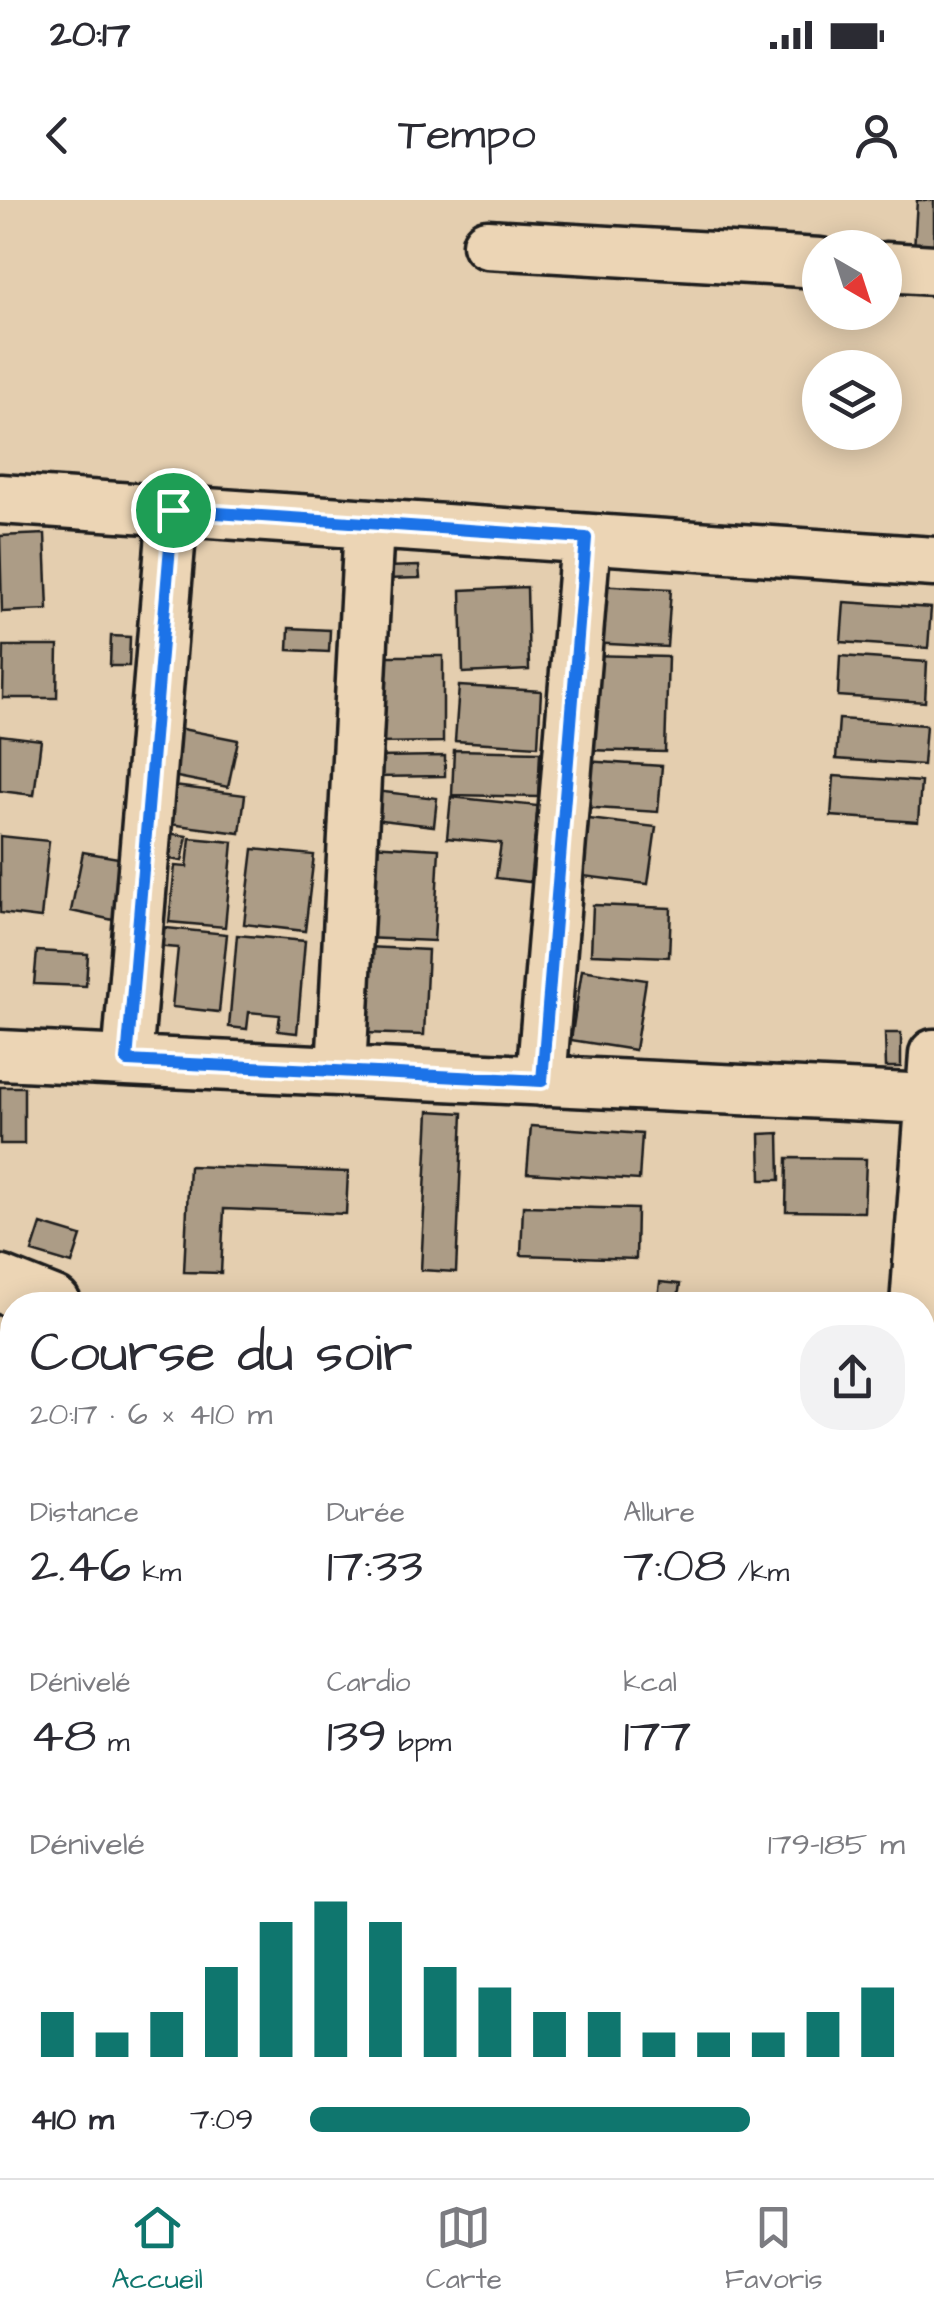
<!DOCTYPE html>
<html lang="fr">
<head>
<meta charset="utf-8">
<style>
	:root { --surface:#fff; --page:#f2f2f3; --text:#2b2b33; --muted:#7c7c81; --line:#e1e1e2; --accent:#0f766e }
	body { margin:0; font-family:"Architects Daughter",sans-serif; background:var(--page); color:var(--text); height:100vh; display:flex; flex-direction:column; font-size:38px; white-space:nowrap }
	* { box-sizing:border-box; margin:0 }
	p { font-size:32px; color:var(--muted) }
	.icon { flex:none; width:55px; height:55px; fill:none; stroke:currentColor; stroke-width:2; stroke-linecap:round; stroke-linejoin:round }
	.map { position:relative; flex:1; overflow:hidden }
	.sheet { position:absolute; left:0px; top:1092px; width:935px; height:888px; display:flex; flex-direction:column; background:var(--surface); border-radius:40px 40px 0 0; box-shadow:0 5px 25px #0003 }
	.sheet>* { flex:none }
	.needle { width:65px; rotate:141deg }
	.tools { position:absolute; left:802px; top:30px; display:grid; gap:20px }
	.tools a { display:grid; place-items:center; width:100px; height:100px; border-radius:50%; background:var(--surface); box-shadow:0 5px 25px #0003; font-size:50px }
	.pin { position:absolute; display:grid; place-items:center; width:85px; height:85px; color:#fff; margin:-42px; border:5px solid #fff; border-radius:50%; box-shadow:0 2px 10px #0007 }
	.round { display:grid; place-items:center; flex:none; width:105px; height:105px; border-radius:40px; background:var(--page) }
	.summary { display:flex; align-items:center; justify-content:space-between; height:170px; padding:0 30px }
	h1 { font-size:55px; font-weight:600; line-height:75px }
	.figures { display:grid; grid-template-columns:repeat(3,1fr); gap:15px; height:170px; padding:10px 30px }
	.figures div { display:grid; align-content:center }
	.figures b { font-size:50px; font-weight:600 }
	.figures small { font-size:28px; font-weight:400 }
	.figures p { font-size:28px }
	.chart { height:280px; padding:20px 30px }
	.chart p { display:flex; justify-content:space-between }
	.chart svg { width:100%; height:180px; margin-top:10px; stroke:var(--accent); stroke-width:6 }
	ul { padding:0 30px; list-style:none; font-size:32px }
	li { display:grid; grid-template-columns:160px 120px 1fr; align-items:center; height:75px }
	li i { height:25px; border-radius:12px; background:var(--accent) }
	.status { display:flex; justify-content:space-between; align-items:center; height:70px; padding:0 50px; background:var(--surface); direction:ltr }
	.status svg { height:28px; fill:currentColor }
	header { display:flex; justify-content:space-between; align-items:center; height:130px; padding:0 30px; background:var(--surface); font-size:45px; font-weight:600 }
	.tab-bar { display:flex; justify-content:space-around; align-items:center; height:140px; border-top:2px solid var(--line); background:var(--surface); font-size:28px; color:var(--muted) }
	.tab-bar a { display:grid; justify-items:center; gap:5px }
	.tab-bar .active { color:var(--accent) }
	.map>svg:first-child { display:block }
	.building { fill:#ac9c86; stroke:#1c1c1c; stroke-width:2.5 }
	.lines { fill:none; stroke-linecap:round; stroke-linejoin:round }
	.minor-casing { stroke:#1c1c1c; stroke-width:55 }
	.major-casing { stroke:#1c1c1c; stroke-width:62 }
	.minor { stroke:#ecd5b5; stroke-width:48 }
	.major { stroke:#ecd5b5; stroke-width:55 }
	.route-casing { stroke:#fff; stroke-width:20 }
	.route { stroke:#1a73e8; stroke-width:12 }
</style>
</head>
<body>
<div class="status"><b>20:17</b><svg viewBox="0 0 49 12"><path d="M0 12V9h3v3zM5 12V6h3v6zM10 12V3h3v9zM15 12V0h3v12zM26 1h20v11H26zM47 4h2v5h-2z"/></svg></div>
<header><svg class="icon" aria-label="back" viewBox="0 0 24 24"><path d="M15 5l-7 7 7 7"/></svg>Tempo<svg class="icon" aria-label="person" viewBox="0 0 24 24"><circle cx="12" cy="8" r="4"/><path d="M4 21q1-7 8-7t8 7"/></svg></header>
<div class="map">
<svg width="934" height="1978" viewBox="0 0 934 1978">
	<rect width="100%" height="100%" fill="#e4ceaf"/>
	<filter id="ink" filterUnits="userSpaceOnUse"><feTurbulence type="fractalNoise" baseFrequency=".01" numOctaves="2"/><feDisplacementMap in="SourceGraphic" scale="20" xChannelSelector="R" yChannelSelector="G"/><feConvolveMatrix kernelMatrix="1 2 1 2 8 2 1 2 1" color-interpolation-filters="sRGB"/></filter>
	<g filter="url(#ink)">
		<path class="building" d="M917 0H934V51L914 50Z
			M45 334 48 410 2 412 0 336Z
			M419 366 420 378 384 379 383 367Z
			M594 385 671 389 667 447 590 443Z
			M527 387 529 470 463 473 461 390Z
			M844 402 931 408 928 448 841 442Z
			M289 428 330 430 329 452 288 450Z
			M111 436 130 437 129 466H110Z
			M4 446H58L57 498H3Z
			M587 455 668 457 665 552 585 550Z
			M374 456H443V542L375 543Z
			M840 456 927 462 925 502 838 496Z
			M459 486 541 491 538 546 455 541Z
			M839 519 926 525 923 565 836 559Z
			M177 528 238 540 228 587 167 575Z
			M0 535 41 540 34 595 0 591Z
			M454 550 540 552 538 597 452 595Z
			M445 556V576L373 577V557Z
			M584 561 662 566 658 612 580 607Z
			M834 576 921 582 918 622 831 616Z
			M174 586 245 595 240 633 169 624Z
			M375 591 437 598 434 626 372 619Z
			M451 597 538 606 530 682 496 678 501 643 447 638Z
			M589 619 656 627 648 684 583 676Z
			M161 632 187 636 182 661 158 657Z
			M0 636 49 641 41 718 0 713Z
			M190 638 233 642 225 727 169 722 175 666 187 667Z
			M369 645 439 649 434 741 364 738Z
			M253 649 314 655 305 731 244 724Z
			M83 652 124 659 113 720 71 711Z
			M593 705 671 708 669 757 591 754Z
			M156 727 227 734 219 812 172 807 178 748 154 746Z
			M237 735 305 741 297 833 278 831 280 815 249 812 247 829 229 827Z
			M367 747 428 750 424 835 363 833Z
			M37 751 88 754 86 786 34 784Z
			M582 770 646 780 635 850 571 840Z
			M885 833H901V867H886Z
			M0 887H24V944H0Z
			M429 911 463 913 456 1072 421 1070Z
			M531 926 642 934 639 980 527 973Z
			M779 933 780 980H761L760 934Z
			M787 958 866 959 864 1012 786 1011Z
			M189 966 348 972 346 1014 224 1009 221 1073 184 1072Z
			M523 1006 637 1009 636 1059 521 1055Z
			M41 1024 81 1036 72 1064 32 1052Z
			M660 1082 680 1084 677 1105H657Z
			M0 1203 12 1208V1227L0 1221Z
			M0 1225 12 1231V1264L0 1258Z
			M0 1263 12 1268 9 1312 0 1309Z
			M0 1312 12 1316 2 1340 0 1339Z
			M0 1347 12 1352V1406L0 1400Z
			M0 1485 12 1495V1546L0 1536Z
			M0 1575 12 1585V1616L5 1625 0 1621Z
			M12 1804V1856L0 1848V1825Z
			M0 1852 12 1860V1915L0 1933Z
			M145 1968H174L167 1978Z"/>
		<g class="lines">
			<g class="minor-casing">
				<path id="minor" d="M487 44 820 63
					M885 67 934 70
					M0 299 934 362
					M0 855 931 899
					M127 861 173 310
					M341 871 369 324
					M541 881 586 339
					M915 1105 934 854
					M0 1411 12 1417
					M922 1644 934 1620
					M370 1968 378 1978
					M10 1978 18 1968
					M772 1978 777 1968"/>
			</g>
			<g class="major-casing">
				<path id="major" d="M0 1084 53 1105
					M922 1491 934 1497"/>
			</g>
			<use href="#minor" class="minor"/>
			<use href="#major" class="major"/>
		</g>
	</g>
	<g class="lines" filter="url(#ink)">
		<g class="route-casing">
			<path id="route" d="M173 310 586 338 542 881 127 861Z"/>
		</g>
		<use href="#route" class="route"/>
	</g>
</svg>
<div class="tools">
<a><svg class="needle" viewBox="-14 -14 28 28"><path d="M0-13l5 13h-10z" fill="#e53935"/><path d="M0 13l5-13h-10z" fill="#7c7c81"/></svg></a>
<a><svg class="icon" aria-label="layers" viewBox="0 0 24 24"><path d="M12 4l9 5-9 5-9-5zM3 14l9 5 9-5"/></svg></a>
</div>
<div class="pin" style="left:173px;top:310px;background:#1e9e55"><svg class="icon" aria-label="arrive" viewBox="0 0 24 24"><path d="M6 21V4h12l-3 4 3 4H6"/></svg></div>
<section class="sheet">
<div class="summary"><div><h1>Course du soir</h1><p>20:17 · 6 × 410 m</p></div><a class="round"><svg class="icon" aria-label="share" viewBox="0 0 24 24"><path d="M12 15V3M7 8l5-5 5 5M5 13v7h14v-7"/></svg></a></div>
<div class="figures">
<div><p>Distance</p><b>2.46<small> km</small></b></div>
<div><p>Durée</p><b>17:33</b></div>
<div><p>Allure</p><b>7:08<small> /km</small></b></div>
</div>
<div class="figures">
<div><p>Dénivelé</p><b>48<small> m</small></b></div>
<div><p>Cardio</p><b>139<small> bpm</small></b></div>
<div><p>kcal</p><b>177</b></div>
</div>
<div class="chart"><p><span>Dénivelé</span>179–185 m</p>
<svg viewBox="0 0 160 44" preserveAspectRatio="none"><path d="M5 44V33M15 44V38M25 44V33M35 44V22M45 44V11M55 44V6M65 44V11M75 44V22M85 44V27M95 44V33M105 44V33M115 44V38M125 44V38M135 44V38M145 44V33M155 44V27"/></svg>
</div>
<ul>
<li><b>410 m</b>7:09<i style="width:74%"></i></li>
</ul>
</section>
</div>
<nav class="tab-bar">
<a class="active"><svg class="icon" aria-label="home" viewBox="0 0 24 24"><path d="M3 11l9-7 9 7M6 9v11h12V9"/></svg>Accueil</a>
<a><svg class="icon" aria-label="map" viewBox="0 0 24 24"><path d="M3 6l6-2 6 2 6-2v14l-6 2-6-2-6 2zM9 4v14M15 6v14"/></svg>Carte</a>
<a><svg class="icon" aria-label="saved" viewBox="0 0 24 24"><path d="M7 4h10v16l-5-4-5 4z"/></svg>Favoris</a>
</nav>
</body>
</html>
